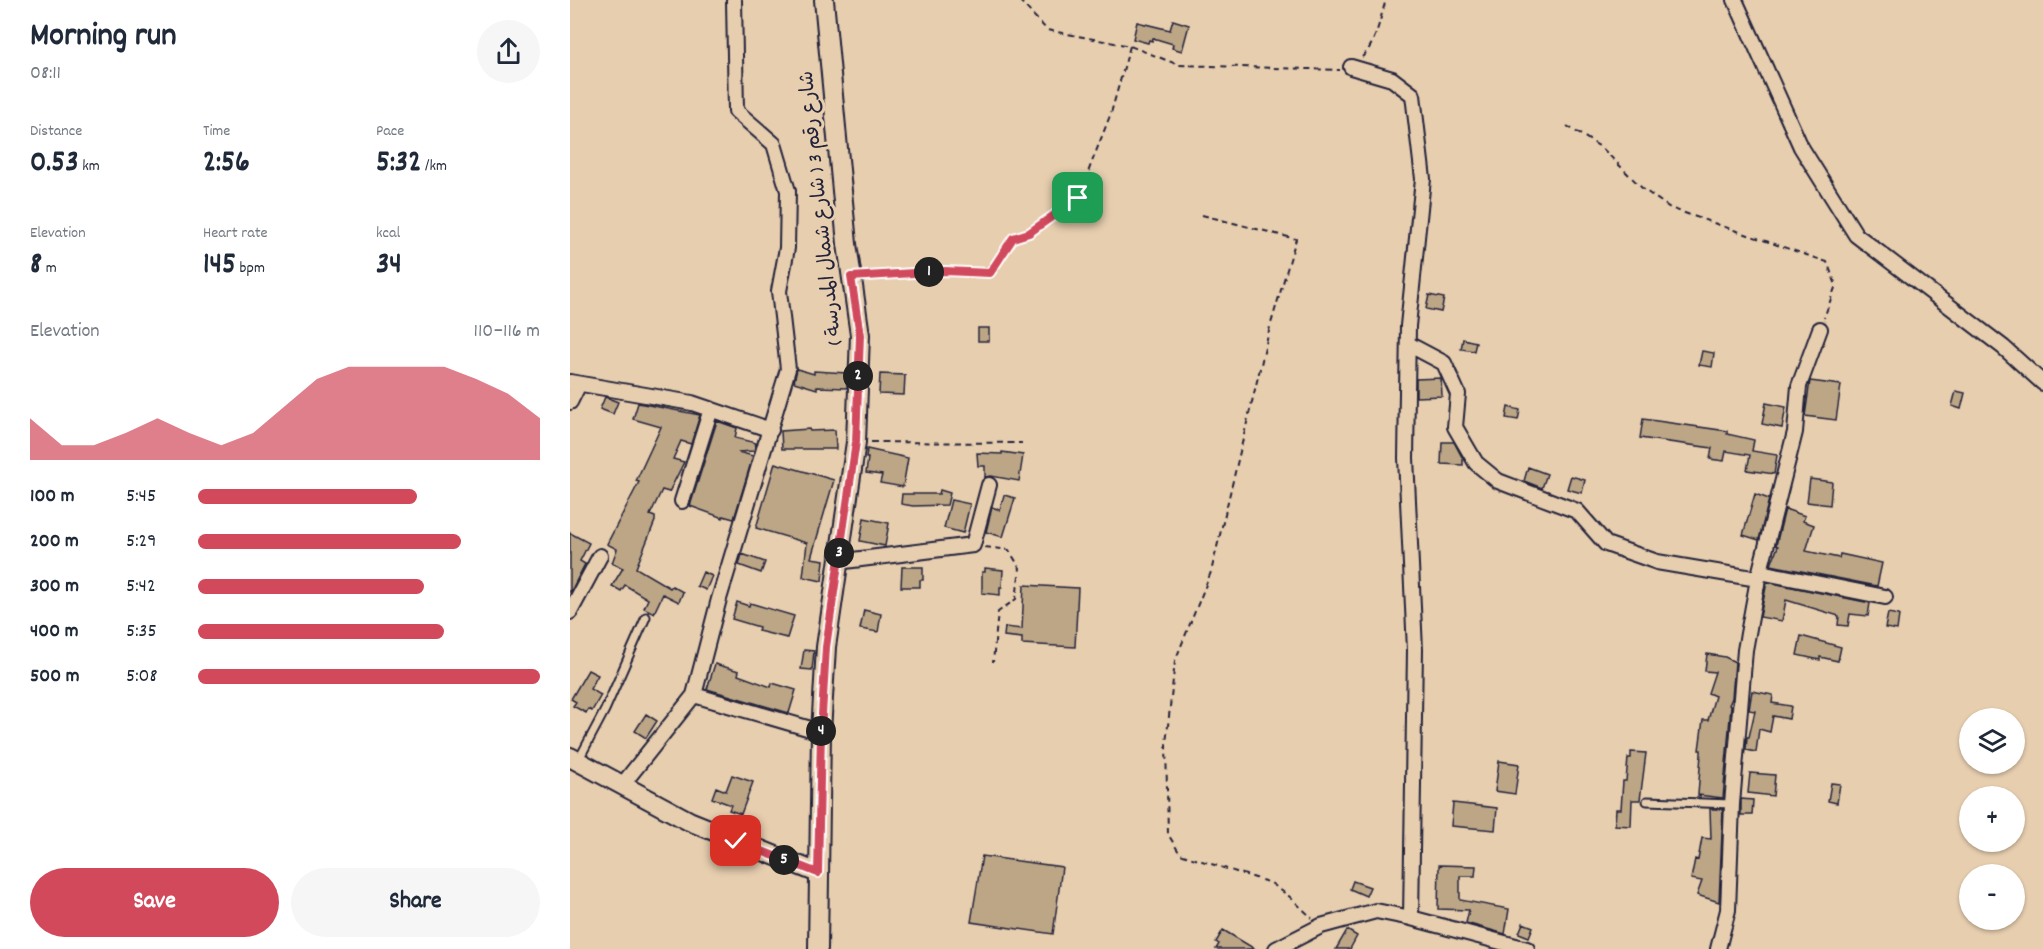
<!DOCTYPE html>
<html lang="en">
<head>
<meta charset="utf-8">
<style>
	:root { --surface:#fff; --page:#f6f6f7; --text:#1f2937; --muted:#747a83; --accent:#d1495b }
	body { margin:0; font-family:Dekko,"Playpen Sans Arabic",sans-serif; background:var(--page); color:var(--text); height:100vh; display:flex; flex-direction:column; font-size:22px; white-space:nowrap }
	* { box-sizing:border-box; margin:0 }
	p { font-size:20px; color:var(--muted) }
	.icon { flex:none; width:33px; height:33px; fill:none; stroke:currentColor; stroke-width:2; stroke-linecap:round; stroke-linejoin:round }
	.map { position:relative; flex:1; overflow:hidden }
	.details { display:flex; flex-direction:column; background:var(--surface); width:570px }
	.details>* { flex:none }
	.buttons { position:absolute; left:1389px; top:708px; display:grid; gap:12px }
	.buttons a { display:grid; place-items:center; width:66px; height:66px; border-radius:50%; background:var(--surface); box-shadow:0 2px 4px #0004; font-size:30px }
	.pin { position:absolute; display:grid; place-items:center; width:51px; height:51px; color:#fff; margin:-26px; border-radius:12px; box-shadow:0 3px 9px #0006 }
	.km { position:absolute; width:30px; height:30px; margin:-15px; border-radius:50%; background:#222; color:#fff; font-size:16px; line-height:30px; text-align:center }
	.round { display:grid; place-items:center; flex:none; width:63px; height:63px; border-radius:32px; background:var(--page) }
	.headline { display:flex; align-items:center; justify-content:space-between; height:102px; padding:0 30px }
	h1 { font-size:33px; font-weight:700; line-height:45px }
	.stats { display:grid; grid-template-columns:repeat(3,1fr); gap:9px; height:102px; padding:6px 30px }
	.stats div { display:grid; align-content:center }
	.stats b { font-size:30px; font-weight:700 }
	.stats small { font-size:16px; font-weight:400 }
	.stats p { font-size:16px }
	.chart { height:168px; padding:12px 30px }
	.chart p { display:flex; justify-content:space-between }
	.chart svg { width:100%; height:108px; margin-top:6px; fill:var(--accent); opacity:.7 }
	.action { display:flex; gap:12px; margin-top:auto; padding:12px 30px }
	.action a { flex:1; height:69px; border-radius:36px; background:var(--accent); color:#fff; font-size:24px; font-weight:700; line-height:69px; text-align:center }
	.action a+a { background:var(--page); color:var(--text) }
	ul { padding:0 30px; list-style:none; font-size:20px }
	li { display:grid; grid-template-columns:96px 72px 1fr; align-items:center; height:45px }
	li i { height:15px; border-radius:8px; background:var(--accent) }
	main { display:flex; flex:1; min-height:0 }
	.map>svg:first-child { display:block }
	.building { fill:#bca686; stroke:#22223b; stroke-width:1.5 }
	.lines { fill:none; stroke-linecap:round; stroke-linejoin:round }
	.lane-casing { stroke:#22223b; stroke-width:11 }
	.street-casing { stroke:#22223b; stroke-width:18 }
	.secondary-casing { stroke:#22223b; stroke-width:22 }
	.path { stroke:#22223b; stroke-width:2; stroke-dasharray:6 4.5; stroke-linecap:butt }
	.lane { stroke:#e7ceaf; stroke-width:7 }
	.street { stroke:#e7ceaf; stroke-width:14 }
	.secondary { stroke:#e7ceaf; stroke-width:18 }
	.route-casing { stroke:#fff; stroke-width:12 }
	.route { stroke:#d1495b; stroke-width:8 }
	.labels { text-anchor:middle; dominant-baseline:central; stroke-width:6; stroke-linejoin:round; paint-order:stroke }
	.street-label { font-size:20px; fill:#22223b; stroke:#e7ceaf }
</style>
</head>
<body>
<main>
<section class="details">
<div class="headline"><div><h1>Morning run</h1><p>08:11</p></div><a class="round"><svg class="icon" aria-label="share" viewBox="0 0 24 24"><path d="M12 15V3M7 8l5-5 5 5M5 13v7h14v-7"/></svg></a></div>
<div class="stats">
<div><p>Distance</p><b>0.53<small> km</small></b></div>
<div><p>Time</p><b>2:56</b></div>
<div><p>Pace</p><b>5:32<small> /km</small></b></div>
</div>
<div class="stats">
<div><p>Elevation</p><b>8<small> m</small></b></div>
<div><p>Heart rate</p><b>145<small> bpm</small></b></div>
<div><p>kcal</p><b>34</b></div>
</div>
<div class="chart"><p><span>Elevation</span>110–116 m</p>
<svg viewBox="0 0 160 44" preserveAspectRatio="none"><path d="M0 44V27L10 38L20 38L30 33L40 27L50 33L60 38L70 33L80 22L90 11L100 6L110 6L120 6L130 6L140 11L150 17L160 27V44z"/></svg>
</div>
<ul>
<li><b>100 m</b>5:45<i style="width:64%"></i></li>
<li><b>200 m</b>5:29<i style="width:77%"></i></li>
<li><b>300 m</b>5:42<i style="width:66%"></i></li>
<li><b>400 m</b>5:35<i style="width:72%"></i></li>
<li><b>500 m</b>5:08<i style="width:100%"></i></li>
</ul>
<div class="action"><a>Save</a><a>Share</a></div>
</section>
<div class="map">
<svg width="1473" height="949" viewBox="0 0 1473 949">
	<rect width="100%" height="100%" fill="#e7ceaf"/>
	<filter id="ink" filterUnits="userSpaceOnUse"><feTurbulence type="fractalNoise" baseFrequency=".0167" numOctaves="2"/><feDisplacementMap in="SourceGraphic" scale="12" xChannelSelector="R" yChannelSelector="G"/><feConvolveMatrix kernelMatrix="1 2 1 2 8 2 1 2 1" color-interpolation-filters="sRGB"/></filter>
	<g filter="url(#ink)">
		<path class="building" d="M603 20 619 25 612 51 602 48 603 44 583 38 582 41 579 40 578 43 563 39 567 22 600 30Z
			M859 295 874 298 871 312 856 309Z
			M408 328H419V341H408Z
			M893 339 906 342 904 351 891 349Z
			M1132 351 1144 353 1142 367 1129 365Z
			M227 369 244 374V371L277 373V388L247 387V389L224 382Z
			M310 374 335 375 334 395 309 394Z
			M871 378 872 396 846 397V379Z
			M1240 381 1271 385 1266 420 1235 416Z
			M1386 391 1395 393 1391 409 1382 406Z
			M35 397 48 402 43 414 30 409Z
			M68 403 130 415 121 444 111 441 103 459 114 462 99 492 92 490 80 515 85 517V521L66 568 100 588 102 586 113 592 109 602 93 594 84 613 74 608 78 599 55 585 51 591 42 586 53 568 42 563 47 549 37 544 69 482 66 481 91 427 63 419Z
			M1196 403 1216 407 1212 428 1192 424Z
			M938 407 950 410 948 420 936 418Z
			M1073 419 1157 431V434L1184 440 1182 451 1207 455 1204 474 1177 470 1180 455 1156 451 1154 461 1140 459 1142 448 1070 438Z
			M147 421 167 428 165 438 186 443 184 451 168 452 183 456 164 519 153 516V518L120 506Z
			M239 429 240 431 265 430 266 449H212L211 431Z
			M872 442H884L893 459V465L871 464Z
			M297 449 338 458 333 487 310 483 312 475 296 473 298 458H296Z
			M432 452 453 455 449 481 421 476 415 477V466H408L407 453 432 454Z
			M205 463 264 480 241 558 254 560 252 581 233 577 237 543 186 528Z
			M958 467 977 474 972 488 954 481Z
			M1001 476 1015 480 1012 493 997 489Z
			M1240 479 1262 482 1260 505 1237 502Z
			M370 490 380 493 377 505 343 506 331 504 332 494H369Z
			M1185 494 1199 499 1189 540 1173 535Z
			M434 495 445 498 433 537 416 532 422 507 430 510Z
			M381 500 400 504 393 533 374 528Z
			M1215 509 1235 516 1233 521 1244 525 1236 551 1269 558 1270 554 1312 563 1307 586 1201 565 1208 546 1206 545Z
			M294 518 319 523 315 546 290 541Z
			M0 533 19 543 10 561 15 564 0 593Z
			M172 554 195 562 191 573 169 565Z
			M332 567H353V580H350V587H331Z
			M415 568 433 570 432 587H430V595L412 593V572H415Z
			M133 572 142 576 136 590 127 586Z
			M1197 582 1300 603 1298 616 1280 614 1278 626 1268 625 1269 616 1216 600 1212 621 1190 617Z
			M454 585 508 588 505 647 452 644V638L434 636 435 627 452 629Z
			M167 602 179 606 180 603 224 616 217 638 188 631 189 627 162 619Z
			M294 610 311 614 308 632 290 629Z
			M1318 613 1329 615 1327 630 1315 628Z
			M1231 636 1271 647 1268 661 1250 657V660L1227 655Z
			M234 650 244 651 242 670 231 669Z
			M1137 654 1155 657 1165 662 1162 698 1159 705 1161 706 1153 798 1128 795 1131 754V750H1129L1133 720H1138L1145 696 1138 693 1145 672 1135 671Z
			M145 664 169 671 168 675 201 687 202 683 226 690 219 713 137 689Z
			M18 670 28 675 20 689 31 695 22 711 18 709 16 713 3 706 6 702 1 699Z
			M1182 691 1203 695 1202 703 1221 706 1219 719 1203 716 1200 732 1189 729 1186 752 1176 750 1177 737H1179L1185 711 1179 710Z
			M76 714 87 721 76 738 65 731Z
			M1061 752 1076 753 1070 800H1062L1061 826 1045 825 1046 809H1051L1053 781H1056L1058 758H1061Z
			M929 761 949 764 945 794 925 791Z
			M1180 773 1205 775 1203 796 1178 793Z
			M162 775 183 782 171 814 159 810 161 805 142 798 146 787 156 791Z
			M1261 783 1270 784 1267 803 1258 801Z
			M1171 799 1183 800 1182 815H1171Z
			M883 803 927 808 925 830 881 826Z
			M1140 809H1153L1149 902 1127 895 1132 881 1121 879 1125 859 1128 860 1132 838 1141 839Z
			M412 856 492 867 483 934 401 922Z
			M869 865 906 866 905 876H890V900L939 909 935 934 896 923 899 910 868 909Z
			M783 881 800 887 796 896 780 889Z
			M953 923 963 927 959 937 949 933Z
			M653 930 685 949H646L649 944 646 942Z
			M777 930 787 936 780 949H766Z"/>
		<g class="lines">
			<g class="lane-casing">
				<path id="lane" d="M8 761 35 710 76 617
					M1077 801 1162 804"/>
			</g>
			<g class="street-casing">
				<path id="street" d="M1165 0 1231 147 1286 235 1433 347 1473 383
					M781 67 822 79 843 95 853 179 838 326 836 458 845 650 841 918 957 949
					M838 344 874 363 888 394 885 427 906 463 928 481 1007 511 1036 544 1087 562 1188 579
					M0 382 122 403 201 430
					M0 402 9 384
					M112 501 141 409
					M267 562 403 545 419 485
					M1190 572 1315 597
					M0 612 30 556
					M124 695 251 732
					M53 784 124 695 149 599 218 369 209 291 217 248 218 191 204 144 166 111 164 0
					M706 949 751 926 806 911 841 918
					M1148 949 1158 910 1162 804 1175 650 1188 579 1225 432 1229 386 1250 329"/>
			</g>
			<g class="secondary-casing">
				<path id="secondary" d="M0 757 119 821 248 873
					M248 949 251 732 256 647 286 442 290 335 277 244 254 0"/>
			</g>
			<path class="path" d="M449 0 477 30 560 46 609 65 770 70
				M792 57C806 44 810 18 816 0
				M997 126 1032 148 1073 189 1100 208 1257 262 1266 285 1254 318
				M632 215 726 239 700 327 641 572 605 661 596 744 598 834 610 854 701 883 720 897 742 918
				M295 276 375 271 420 273 443 238 459 233 508 198 541 113 560 46
				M301 442 452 443
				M415 547 439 550 450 568 446 599 428 612 423 662"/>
			<use href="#lane" class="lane"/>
			<use href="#street" class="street"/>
			<use href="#secondary" class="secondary"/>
		</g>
	</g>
	<g class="lines" filter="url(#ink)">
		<g class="route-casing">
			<path id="route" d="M166 841 248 873 251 732 256 647 286 442 290 335 281 277 375 271 420 273 443 238 459 233 508 198"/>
		</g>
		<use href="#route" class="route"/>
	</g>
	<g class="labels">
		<g class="street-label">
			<text transform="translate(252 208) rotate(-96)">شارع رقم 3 ( شارع شمال المدرسة )</text>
		</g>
	</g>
</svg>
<div class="buttons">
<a><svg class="icon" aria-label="layers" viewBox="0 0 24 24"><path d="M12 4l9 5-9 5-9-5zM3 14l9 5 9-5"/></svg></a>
<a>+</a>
<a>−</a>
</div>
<div class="pin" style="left:508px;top:198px;background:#1e9e55"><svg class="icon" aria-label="arrive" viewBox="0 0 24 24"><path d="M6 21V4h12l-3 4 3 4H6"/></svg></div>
<div class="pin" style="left:166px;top:841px;background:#d93025"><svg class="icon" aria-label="check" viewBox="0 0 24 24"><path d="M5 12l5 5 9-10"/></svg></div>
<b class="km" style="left:359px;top:272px">1</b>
<b class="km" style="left:288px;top:376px">2</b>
<b class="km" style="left:269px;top:553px">3</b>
<b class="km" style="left:251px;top:731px">4</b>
<b class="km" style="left:214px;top:860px">5</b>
</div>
</main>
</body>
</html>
